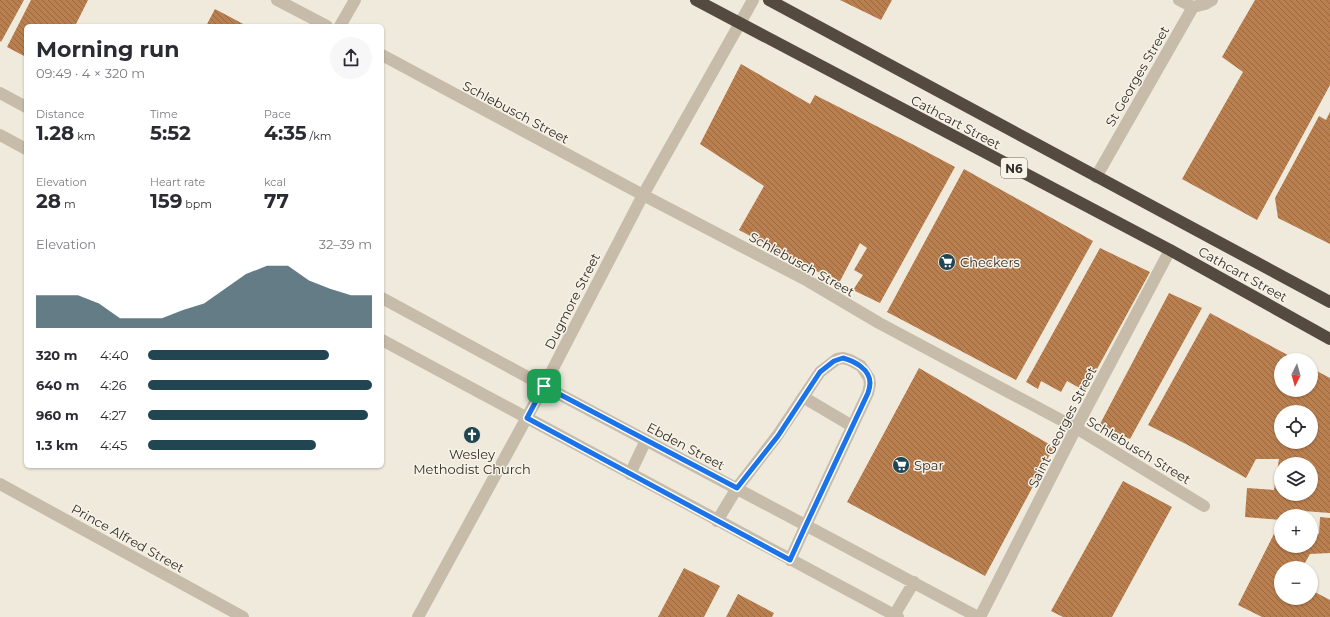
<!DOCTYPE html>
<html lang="en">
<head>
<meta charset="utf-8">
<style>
	:root { --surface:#fff; --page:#f7f7f7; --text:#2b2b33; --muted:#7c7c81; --accent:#224552 }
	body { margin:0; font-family:Montserrat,sans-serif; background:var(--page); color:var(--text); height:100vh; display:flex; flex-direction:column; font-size:15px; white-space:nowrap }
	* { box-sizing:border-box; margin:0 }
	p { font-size:13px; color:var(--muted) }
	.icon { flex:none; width:22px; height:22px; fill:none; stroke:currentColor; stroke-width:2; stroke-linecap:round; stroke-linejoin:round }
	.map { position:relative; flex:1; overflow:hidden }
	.drawer { position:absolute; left:24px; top:24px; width:360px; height:444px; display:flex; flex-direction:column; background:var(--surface); border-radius:6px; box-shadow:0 1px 3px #0004 }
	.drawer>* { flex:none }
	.needle { width:26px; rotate:185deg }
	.fabs { position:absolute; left:1274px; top:353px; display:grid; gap:8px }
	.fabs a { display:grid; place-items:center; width:44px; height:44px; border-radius:50%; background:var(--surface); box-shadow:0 1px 3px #0004; font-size:20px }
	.pin { position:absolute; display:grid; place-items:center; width:34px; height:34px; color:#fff; margin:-17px; border-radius:8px; box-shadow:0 2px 6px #0006 }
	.round { display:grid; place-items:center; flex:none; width:42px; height:42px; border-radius:21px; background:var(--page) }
	.headline { display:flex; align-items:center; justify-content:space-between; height:68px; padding:0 12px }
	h1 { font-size:22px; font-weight:700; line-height:30px }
	.metrics { display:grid; grid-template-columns:repeat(3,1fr); gap:6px; height:68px; padding:4px 12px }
	.metrics div { display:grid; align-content:center }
	.metrics b { font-size:20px; font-weight:700 }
	.metrics small { font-size:11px; font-weight:400 }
	.metrics p { font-size:11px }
	.chart { height:112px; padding:8px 12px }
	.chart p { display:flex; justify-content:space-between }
	.chart svg { width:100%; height:72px; margin-top:4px; fill:var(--accent); opacity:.7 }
	ul { padding:0 12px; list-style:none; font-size:13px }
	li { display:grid; grid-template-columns:64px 48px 1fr; align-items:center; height:30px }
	li i { height:10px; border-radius:5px; background:var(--accent) }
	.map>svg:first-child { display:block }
	.building { fill:url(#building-back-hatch); fill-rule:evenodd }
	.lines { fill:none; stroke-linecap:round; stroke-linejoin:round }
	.minor { stroke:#c6bca9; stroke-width:12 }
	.highway { stroke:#544a40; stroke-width:12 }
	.route-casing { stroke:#fff; stroke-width:8 }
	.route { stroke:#1a73e8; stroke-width:5 }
	.labels { text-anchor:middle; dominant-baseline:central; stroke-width:3; stroke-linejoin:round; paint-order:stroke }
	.shield { fill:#f7f3e8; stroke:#6e6962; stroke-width:1 }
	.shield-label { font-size:12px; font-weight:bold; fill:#342e28 }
	.street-label { font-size:13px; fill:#342e28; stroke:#f7f3e8 }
	.poi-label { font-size:13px; fill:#342e28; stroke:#f7f3e8; text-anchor:start }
</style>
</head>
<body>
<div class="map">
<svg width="1330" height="617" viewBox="0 0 1330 617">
	<defs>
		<pattern id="building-back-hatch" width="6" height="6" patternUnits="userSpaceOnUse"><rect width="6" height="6" fill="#ba7f4f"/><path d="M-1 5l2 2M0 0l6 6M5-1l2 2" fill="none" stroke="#986842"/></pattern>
	</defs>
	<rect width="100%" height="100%" fill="#efeadc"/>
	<path class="building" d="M0 0H24L1 42 0 41Z
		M31 0H88L75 26H26V57L7 47Z
		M840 0H892L881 20Z
		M1255 0H1330V85L1257 220 1182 179 1243 72 1222 57Z
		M215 9 247 26H206Z
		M741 64 810 104 815 95 912 144 955 167 880 303 853 290 863 275 854 270 867 248 860 243 839 283 739 230 764 186 700 144Z
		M1330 112V244L1278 218 1275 198 1319 116 1326 120Z
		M964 169 1093 241 1016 380 887 312Z
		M1100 248 1150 272 1085 391 1067 381 1061 392 1041 381 1038 389 1026 382Z
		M1169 293 1202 308 1130 439 1100 424Z
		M1210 313 1297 360H1281V390H1311V368L1330 378V513L1290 510 1289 516H1281V520L1245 517 1247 488 1274 490 1279 459H1256L1246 478 1186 444 1148 425ZM1281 412H1311V442H1281ZM1281 464H1311V494H1281Z
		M919 368 1054 447 985 576 847 502Z
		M1123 481 1172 507 1112 617H1063L1051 611Z
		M1320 517 1330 518V553L1310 554 1302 568H1281V598H1311V590L1330 600V617H1262L1238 605 1275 532 1281 533V546H1311V534H1319Z
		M684 568 720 586 704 617H658Z
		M738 594 774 613 772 617H726Z"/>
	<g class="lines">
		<path class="minor" d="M277 0 327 26
			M1179 0 1193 7
			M340 26 355 0
			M382 55 643 195 808 281 879 323 1076 428 1204 506
			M0 93 26 107
			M0 135 26 149
			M1096 177 1193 7 1205 4 1212 0
			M382 298 544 386 978 617
			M382 340 898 617
			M803 397 852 426
			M630 474 646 440
			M0 484 243 617
			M717 521 737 488 777 436 820 372 837 359 843 358 850 360 861 366 869 378 870 384 868 393 806 525 790 560
			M418 617 544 386 643 195 753 0
			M893 617 914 582
			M980 617 1076 428 1170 250"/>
		<path class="highway" d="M696 0 1170 250 1330 339
			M769 0 1330 302"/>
	</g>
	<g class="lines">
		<g class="route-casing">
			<path id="route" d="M843 358C854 361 870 369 870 383 870 387 869 390 868 393L806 525 790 560 527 418 544 386 737 488 778 436 820 372 834 361Z"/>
		</g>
		<use href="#route" class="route"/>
	</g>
	<defs>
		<g id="supermarket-disc" transform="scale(0.9)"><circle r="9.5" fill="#224552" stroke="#f7f3e8"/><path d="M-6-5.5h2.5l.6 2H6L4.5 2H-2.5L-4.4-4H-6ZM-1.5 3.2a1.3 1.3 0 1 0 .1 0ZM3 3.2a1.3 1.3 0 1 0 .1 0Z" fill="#fff"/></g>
		<g id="church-disc" transform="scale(0.9)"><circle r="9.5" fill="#224552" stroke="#f7f3e8"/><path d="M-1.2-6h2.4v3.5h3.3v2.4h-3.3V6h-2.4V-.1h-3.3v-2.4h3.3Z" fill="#fff"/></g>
	</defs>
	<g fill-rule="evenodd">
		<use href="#supermarket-disc" x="947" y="262"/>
		<use href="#church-disc" x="472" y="435"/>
		<use href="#supermarket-disc" x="901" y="465"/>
	</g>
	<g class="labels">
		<rect class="shield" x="1001" y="158" width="26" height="20" rx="3"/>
		<g class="shield-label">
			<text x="1014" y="168">N6</text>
		</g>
		<g class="street-label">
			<text transform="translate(1137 76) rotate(-60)">St Georges Street</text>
			<text transform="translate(516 112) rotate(28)">Schlebusch Street</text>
			<text transform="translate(956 122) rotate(28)">Cathcart Street</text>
			<text transform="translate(802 264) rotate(29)">Schlebusch Street</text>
			<text transform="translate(1243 274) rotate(29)">Cathcart Street</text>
			<text transform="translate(572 301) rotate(-63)">Dugmore Street</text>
			<text transform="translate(1062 427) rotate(-63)">Saint Georges Street</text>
			<text transform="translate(686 446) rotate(28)">Ebden Street</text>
			<text transform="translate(1139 450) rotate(31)">Schlebusch Street</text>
			<text transform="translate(128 538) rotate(29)">Prince Alfred Street</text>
		</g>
		<g class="poi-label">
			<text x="960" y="262">Checkers</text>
			<text x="472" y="454" text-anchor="middle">Wesley<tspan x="472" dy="15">Methodist Church</tspan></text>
			<text x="914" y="465">Spar</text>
		</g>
	</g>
</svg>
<div class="fabs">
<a><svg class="needle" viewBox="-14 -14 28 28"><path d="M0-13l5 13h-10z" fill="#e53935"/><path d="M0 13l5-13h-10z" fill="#7c7c81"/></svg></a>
<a><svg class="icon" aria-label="locate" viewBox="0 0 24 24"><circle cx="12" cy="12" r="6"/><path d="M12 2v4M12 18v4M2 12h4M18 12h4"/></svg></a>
<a><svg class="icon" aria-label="layers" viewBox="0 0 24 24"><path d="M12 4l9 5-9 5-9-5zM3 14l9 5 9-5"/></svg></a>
<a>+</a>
<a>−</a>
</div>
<div class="pin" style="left:544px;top:386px;background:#1e9e55"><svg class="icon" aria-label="arrive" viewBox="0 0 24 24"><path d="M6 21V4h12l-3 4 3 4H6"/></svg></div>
<section class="drawer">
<div class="headline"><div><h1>Morning run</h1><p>09:49 · 4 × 320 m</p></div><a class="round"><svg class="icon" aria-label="share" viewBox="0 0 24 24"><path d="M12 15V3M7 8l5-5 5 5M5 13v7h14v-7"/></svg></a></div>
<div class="metrics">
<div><p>Distance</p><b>1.28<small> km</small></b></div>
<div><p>Time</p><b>5:52</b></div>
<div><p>Pace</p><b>4:35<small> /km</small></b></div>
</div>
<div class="metrics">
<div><p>Elevation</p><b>28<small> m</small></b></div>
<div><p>Heart rate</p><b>159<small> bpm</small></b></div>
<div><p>kcal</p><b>77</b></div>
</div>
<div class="chart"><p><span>Elevation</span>32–39 m</p>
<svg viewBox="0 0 160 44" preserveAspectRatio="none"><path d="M0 44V24L10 24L20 24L30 29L40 38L50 38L60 38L70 33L80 29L90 20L100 11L110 6L120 6L130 15L140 20L150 24L160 24V44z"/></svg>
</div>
<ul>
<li><b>320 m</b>4:40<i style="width:81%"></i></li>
<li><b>640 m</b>4:26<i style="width:100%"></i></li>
<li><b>960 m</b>4:27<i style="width:98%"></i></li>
<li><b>1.3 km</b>4:45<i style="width:75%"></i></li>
</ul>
</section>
</div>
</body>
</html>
